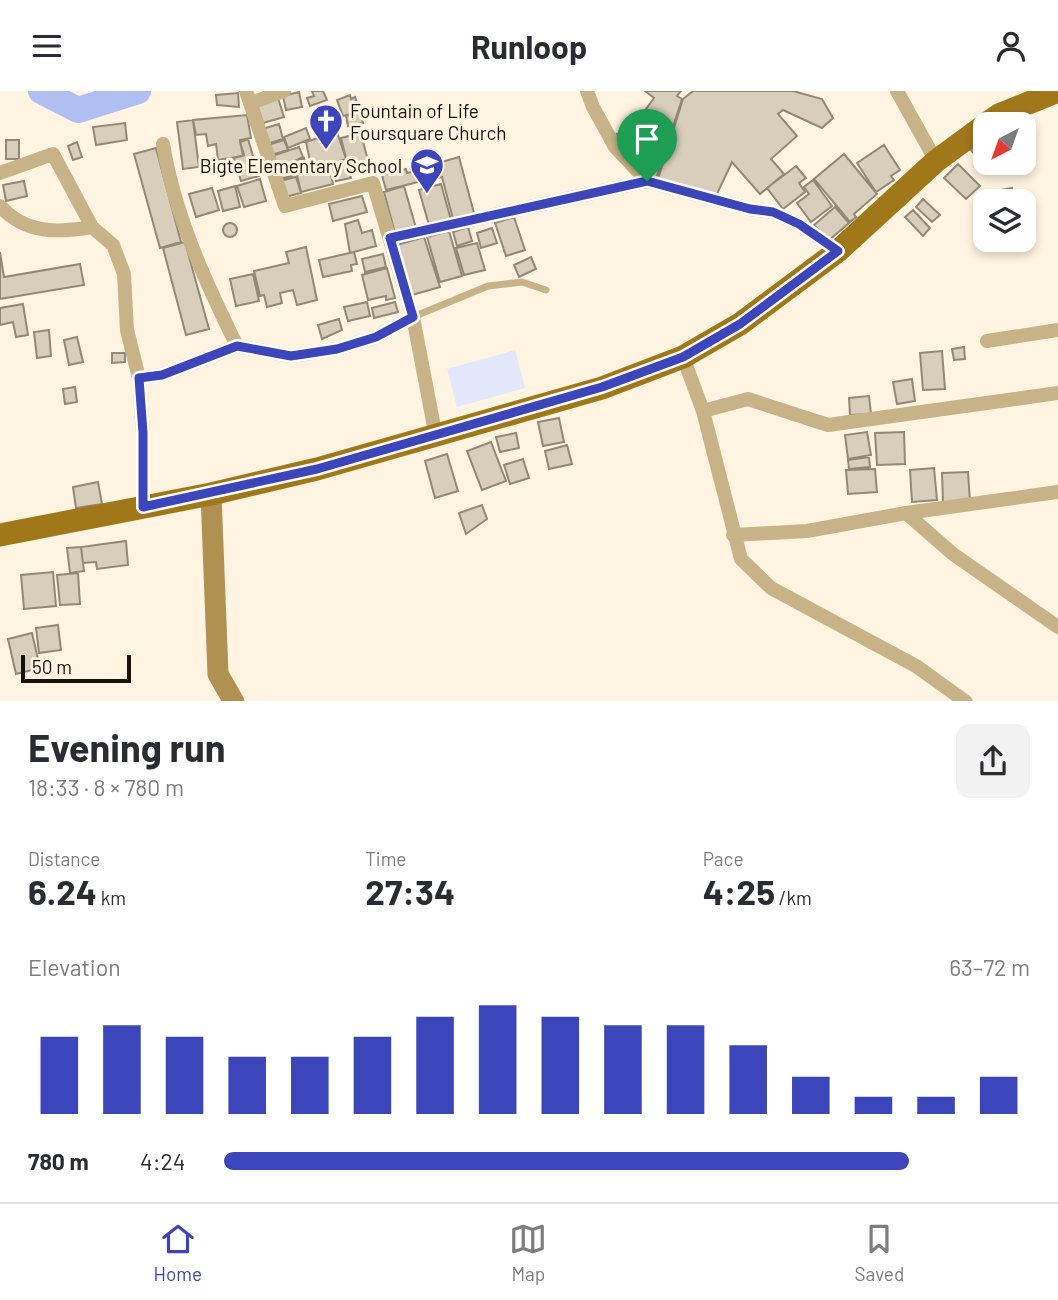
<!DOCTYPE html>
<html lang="en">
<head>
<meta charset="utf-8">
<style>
	:root { --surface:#fff; --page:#f2f2f3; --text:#2b2b33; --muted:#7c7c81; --line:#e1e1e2; --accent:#3c46ba }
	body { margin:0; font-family:Barlow,sans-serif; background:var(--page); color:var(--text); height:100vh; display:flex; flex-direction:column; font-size:26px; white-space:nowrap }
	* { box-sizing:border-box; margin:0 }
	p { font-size:23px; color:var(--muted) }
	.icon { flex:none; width:38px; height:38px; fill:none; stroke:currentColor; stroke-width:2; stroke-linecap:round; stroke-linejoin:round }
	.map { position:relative; height:610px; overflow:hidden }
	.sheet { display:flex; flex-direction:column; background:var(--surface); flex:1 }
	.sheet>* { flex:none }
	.needle { width:46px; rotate:221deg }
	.tools { position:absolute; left:973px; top:21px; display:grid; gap:14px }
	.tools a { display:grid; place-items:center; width:63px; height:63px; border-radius:14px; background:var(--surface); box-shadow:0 4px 10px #0003; font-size:35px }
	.scale { position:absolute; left:21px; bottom:18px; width:110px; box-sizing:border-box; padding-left:7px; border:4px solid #15120b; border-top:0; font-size:19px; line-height:24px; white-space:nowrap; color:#15120b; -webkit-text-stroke:5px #fff4e1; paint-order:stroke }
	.pin { position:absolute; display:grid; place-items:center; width:60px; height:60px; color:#fff; margin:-72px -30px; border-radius:50% 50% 50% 0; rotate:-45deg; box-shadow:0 0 7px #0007 }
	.pin .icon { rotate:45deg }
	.round { display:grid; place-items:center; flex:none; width:74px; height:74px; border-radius:14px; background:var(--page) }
	.summary { display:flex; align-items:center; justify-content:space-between; height:119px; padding:0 28px }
	h1 { font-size:38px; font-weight:700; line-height:52px }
	.metrics { display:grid; grid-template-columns:repeat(3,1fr); gap:10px; height:119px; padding:7px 28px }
	.metrics div { display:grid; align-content:center }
	.metrics b { font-size:35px; font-weight:700 }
	.metrics small { font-size:19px; font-weight:400 }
	.metrics p { font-size:19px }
	.chart { height:196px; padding:14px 28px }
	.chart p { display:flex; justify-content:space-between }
	.chart svg { width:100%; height:126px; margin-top:7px; stroke:var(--accent); stroke-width:6 }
	ul { padding:0 28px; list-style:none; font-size:23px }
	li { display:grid; grid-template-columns:112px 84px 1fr; align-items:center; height:52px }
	li i { height:18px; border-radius:9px; background:var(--accent) }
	header { display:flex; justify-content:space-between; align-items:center; height:91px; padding:0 28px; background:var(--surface); font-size:32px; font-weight:700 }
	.menu { display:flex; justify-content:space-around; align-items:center; height:98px; border-top:2px solid var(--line); background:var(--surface); font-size:19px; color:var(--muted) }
	.menu a { display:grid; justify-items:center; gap:4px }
	.menu .current { color:var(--accent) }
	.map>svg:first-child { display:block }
	.green { fill:#e2e7fb }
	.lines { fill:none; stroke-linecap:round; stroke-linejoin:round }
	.river { stroke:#b0bef1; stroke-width:26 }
	.building { fill:#d8cebb; stroke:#918876; stroke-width:2 }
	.lane { stroke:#c8b389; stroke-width:7 }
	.street { stroke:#c8b389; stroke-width:14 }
	.secondary { stroke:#b19151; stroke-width:21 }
	.primary { stroke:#a0781a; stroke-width:23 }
	.route-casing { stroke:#fff; stroke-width:14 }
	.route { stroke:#3c46ba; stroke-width:9 }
	.labels { text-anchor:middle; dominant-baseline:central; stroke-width:6; stroke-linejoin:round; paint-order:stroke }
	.poi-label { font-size:19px; fill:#15120b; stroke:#fff4e1; text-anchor:start }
</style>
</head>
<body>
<header><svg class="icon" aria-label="menu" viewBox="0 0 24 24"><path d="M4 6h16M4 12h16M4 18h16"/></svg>Runloop<svg class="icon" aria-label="person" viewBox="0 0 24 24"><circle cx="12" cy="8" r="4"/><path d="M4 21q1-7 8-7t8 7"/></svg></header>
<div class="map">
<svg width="1058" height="611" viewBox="0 0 1058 611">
	<rect width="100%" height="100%" fill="#fff4e1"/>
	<path class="green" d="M515 259 525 297 457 316 447 278Z"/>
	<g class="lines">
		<path class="river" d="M41 0 78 19 138 0"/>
	</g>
	<path class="building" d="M312 0H323L327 9 310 15 307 7 314 5Z
		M645 0H681L677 5 682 8 656 88 640 81 641 71 620 52 617 43 627 44 654 7Z
		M693 0H793L822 8 833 27 822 37 783 19 778 23 797 45 771 68 784 83 760 103 732 71 716 105 658 88 683 8Z
		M299 1 302 16 286 19 283 5Z
		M238 2 239 16 217 14 216 4Z
		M350 4 351 8 355 6 360 20 343 25 337 9Z
		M278 7 284 26 263 32 257 14Z
		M360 21 363 32 348 35 346 25Z
		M247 24 251 47 240 49 243 65 218 69 216 53 208 55 206 43 196 44 193 29Z
		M193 29 199 76 183 78 177 31Z
		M125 32 127 49 96 54 93 36Z
		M279 33 283 48 267 53 262 38Z
		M306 37 310 48 288 57 284 46Z
		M337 41 346 68 318 77 316 73 311 75 306 51Z
		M361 42 370 78 357 81 355 73 348 75 341 47Z
		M985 46V66L981 70 971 59Z
		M248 48 259 85 241 90 234 67 244 64 240 51Z
		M6 49H19V68H6Z
		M284 49 288 59 271 64 268 54Z
		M77 51 82 66 73 69 68 55Z
		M884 54 900 79 891 85 894 89 876 101 857 72Z
		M299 56 303 66 277 79 272 65Z
		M156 57 181 151 160 157 134 63Z
		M844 63 877 103 854 123 856 126 850 131 814 88Z
		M459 66 474 122 453 128 442 86 432 88 428 75Z
		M304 67 308 80 281 88 279 79Z
		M347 70 351 87 336 90 332 73Z
		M958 73 980 95 966 108 944 87Z
		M796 75 806 87 799 92 805 101 783 118 767 97Z
		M329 76 333 93 301 101 297 84Z
		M406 78 407 82 420 79 422 90 386 99 382 84Z
		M296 86 301 102 285 106 280 90Z
		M260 88 266 110 244 116 237 95Z
		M813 89 832 115 811 131 797 112 809 103 804 96Z
		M24 90 27 105 6 110 3 94Z
		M441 93 451 129 429 134 419 99Z
		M235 95 240 116 223 120 218 100Z
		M404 95 416 137 395 142 384 101Z
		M212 97 219 119 196 126 189 103Z
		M1012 97 1014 110H997L995 100Z
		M362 105 367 121 333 130 329 113Z
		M923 108 940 124 932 131 916 116Z
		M835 116 849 132 828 150 814 134Z
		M913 119 930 137 923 145 905 126Z
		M514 126 525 159 506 165 495 132Z
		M358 129 362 142 372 139 376 155 350 162 345 133Z
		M223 139a7 7 0 1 1 14 0a7 7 0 1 1-14 0Z
		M468 136 472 150 457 155 453 141Z
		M492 137 497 152 481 157 477 142Z
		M449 140 462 185 440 191 427 146Z
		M424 146 440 196 412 204 397 154Z
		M185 151 209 238 186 244 163 157Z
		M477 152 485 179 464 184 456 157Z
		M306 156 317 209 297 214 293 199 280 202 282 212 267 216 264 204 260 205 254 180 289 172 286 161Z
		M0 161 4 186 80 173 84 194 0 208Z
		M354 161 357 173 351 174 352 180 323 186 319 169Z
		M383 163 386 176 365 181 362 168Z
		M531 166 536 178 519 186 514 174Z
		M387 177 395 207 386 209V205L368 209 362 184Z
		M253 183 259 210 236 215 230 188Z
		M367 211 370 225 348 230 344 216Z
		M395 211 398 221 374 227 372 217Z
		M23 213 28 244 16 246 13 231 0 234V217Z
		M339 228 342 239 322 248 318 234Z
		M49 239 51 265 37 267 34 241Z
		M77 246 83 271 69 274 64 249Z
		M964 256 965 268 954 269 952 258Z
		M942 260 945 298 923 299 920 262Z
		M112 262H125V271L112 272Z
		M912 288 915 310 897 313 893 291Z
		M75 296 77 311 65 313 63 298Z
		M869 305 871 323 850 324 849 307Z
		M559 327 564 351 543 355 538 331Z
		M867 341 871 364 848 368 845 344Z
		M904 341 905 373 877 374 875 342Z
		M516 342 519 357 500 361 496 346Z
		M491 351 506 390 482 399 467 360Z
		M567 354 572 373 549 378 545 360Z
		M447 363 458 400 435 407 425 370Z
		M869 366 870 376 849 378 848 369Z
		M523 368 529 387 510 393 504 374Z
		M934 377 937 409 912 411 910 379Z
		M875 378 877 401 848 403 846 379Z
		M968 381 970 410 943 412 942 382Z
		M98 391 102 413 76 417 73 396Z
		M482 414 487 428 466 443 459 422Z
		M126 450 128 474 97 478 96 471 83 472 81 456Z
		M81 456 84 480 70 482 67 457Z
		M53 481 56 515 24 518 21 484Z
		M78 482 80 513 60 514 57 484Z
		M58 534 61 559 39 562 36 537Z
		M32 542 40 577 16 583 8 548Z"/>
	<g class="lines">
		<path class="lane" d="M413 226 488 195 522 191 546 199"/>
		<path class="street" d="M246 0 285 115 373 92 413 226 436 346
			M587 0 593 16 615 56 647 90 750 118 773 121 799 133 838 160
			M897 0 936 70
			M251 12 284 0
			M163 53C175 125 205 190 237 255
			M0 82 53 63 92 136 113 154 124 183 127 239 139 287 143 342V416
			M0 115C25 143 58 142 92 136
			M390 147 647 90
			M987 250 1058 239
			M683 266 703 320 741 468 771 497 916 575 966 611
			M139 287 162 284 237 255 291 265 337 258 376 246 413 226
			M703 320 748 308 828 334 1058 302
			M906 422 1058 401
			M733 444 807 440 906 422 953 463 1058 536"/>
		<path class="secondary" d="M211 403 218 583 234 611"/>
		<path class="primary" d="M986 33 999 24 1058 0
			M0 444 211 403 317 378 602 297 683 266 740 233 838 160 936 70 985 34"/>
	</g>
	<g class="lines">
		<g class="route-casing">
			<path id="route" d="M647 90 750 118 773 121 799 133 838 160 740 233 683 266 602 296 317 378 143 416V342L139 287 162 284 237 255 291 265 337 258 376 246 413 226 390 147Z"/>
		</g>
		<use href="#route" class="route"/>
	</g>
	<defs>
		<g id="church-pin" transform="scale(1.75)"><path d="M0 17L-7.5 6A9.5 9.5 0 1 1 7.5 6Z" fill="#3c46ba" stroke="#fff4e1"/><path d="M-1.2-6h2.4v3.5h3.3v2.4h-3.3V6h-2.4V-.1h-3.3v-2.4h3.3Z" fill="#fff"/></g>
		<g id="school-pin" transform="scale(1.75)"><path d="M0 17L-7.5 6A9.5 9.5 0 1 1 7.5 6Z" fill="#3c46ba" stroke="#fff4e1"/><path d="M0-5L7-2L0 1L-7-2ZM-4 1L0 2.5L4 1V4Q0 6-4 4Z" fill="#fff"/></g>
	</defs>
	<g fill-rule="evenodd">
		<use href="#church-pin" x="326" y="30"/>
		<use href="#school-pin" x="427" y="74"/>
	</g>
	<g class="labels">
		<g class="poi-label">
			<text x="350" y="19">Fountain of Life<tspan x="350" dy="22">Foursquare Church</tspan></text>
			<text x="402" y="74" text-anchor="end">Bigte Elementary School</text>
		</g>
	</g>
</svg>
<div class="tools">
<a><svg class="needle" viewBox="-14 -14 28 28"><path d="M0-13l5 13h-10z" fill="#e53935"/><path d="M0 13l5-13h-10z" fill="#7c7c81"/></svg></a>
<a><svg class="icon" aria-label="layers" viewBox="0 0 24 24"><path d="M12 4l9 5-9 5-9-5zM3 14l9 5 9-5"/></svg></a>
</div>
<div class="scale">50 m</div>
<div class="pin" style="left:647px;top:90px;background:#1e9e55"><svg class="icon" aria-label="arrive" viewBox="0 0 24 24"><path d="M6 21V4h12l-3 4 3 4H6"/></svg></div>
</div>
<section class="sheet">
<div class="summary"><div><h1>Evening run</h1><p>18:33 · 8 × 780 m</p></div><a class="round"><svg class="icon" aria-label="share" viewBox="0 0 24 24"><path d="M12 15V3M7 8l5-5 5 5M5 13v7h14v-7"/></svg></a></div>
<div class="metrics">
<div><p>Distance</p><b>6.24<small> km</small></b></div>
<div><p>Time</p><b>27:34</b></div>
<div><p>Pace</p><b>4:25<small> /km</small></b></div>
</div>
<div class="chart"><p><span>Elevation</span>63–72 m</p>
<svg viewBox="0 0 160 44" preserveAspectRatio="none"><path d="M5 44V17M15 44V13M25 44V17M35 44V24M45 44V24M55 44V17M65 44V10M75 44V6M85 44V10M95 44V13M105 44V13M115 44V20M125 44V31M135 44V38M145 44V38M155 44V31"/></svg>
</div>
<ul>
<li><b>780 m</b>4:24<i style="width:85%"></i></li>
</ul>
</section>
<nav class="menu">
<a class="current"><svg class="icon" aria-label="home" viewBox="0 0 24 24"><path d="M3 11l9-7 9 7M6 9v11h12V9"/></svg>Home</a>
<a><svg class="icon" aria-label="map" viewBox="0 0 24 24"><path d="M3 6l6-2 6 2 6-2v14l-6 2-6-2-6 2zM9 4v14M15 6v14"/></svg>Map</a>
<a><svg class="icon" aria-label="saved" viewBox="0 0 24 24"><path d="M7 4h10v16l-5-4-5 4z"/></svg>Saved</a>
</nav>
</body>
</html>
